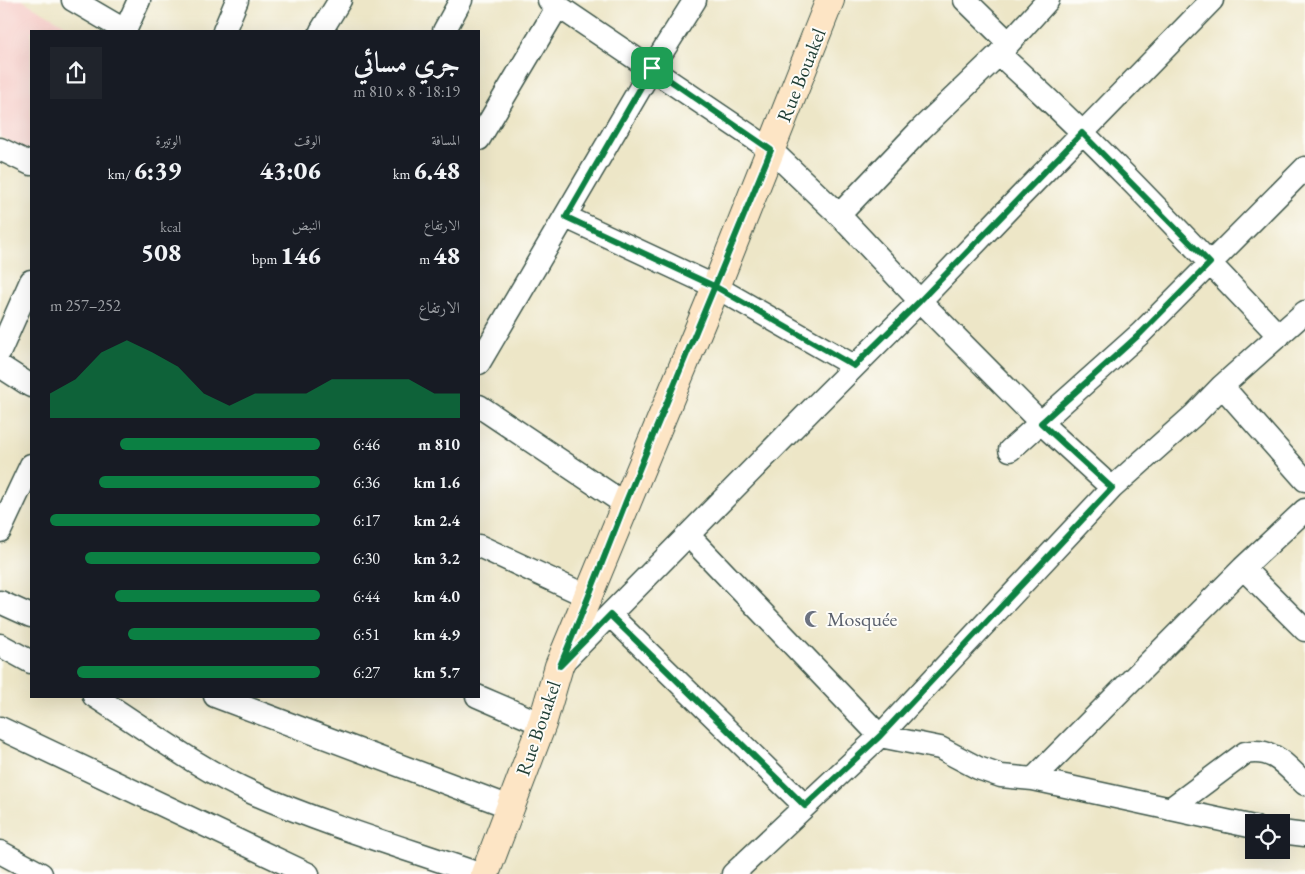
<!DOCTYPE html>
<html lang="ar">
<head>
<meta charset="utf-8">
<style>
	:root { --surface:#171b24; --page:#20242c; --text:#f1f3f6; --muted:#9ea1a6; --accent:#0b8043 }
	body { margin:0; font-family:"EB Garamond",Amiri,serif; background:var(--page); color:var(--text); direction:rtl; height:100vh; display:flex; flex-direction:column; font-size:19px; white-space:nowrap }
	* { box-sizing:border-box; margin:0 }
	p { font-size:16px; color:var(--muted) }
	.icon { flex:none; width:28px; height:28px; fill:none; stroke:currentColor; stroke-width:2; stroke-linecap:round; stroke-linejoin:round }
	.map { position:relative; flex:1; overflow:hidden; direction:ltr }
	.panel { position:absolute; left:30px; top:30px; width:450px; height:668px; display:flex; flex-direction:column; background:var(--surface); border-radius:0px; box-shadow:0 5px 20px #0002; direction:rtl }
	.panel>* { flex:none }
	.tools { position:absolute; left:1245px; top:814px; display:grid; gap:10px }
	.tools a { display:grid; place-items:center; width:45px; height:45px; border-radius:0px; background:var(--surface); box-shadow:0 5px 20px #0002; font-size:25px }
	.pin { position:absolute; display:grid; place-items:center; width:42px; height:42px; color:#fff; margin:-21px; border-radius:10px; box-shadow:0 2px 8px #0006 }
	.round { display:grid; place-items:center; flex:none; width:52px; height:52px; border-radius:0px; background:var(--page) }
	.overview { display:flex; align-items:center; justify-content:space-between; height:85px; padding:0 20px }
	h1 { font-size:28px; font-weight:800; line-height:38px }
	.metrics { display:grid; grid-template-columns:repeat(3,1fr); gap:8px; height:85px; padding:5px 20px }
	.metrics div { display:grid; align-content:center }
	.metrics b { font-size:25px; font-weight:800 }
	.metrics small { font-size:14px; font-weight:400 }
	.metrics p { font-size:14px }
	.chart { height:140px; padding:10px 20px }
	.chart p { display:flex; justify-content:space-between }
	.chart svg { width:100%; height:90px; margin-top:5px; fill:var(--accent); opacity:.7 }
	ul { padding:0 20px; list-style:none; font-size:16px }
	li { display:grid; grid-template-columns:80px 60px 1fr; align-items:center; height:38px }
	li i { height:12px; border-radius:6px; background:var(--accent) }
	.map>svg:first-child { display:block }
	.built { fill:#f7d0cc }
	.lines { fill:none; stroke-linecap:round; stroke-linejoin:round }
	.minor-casing { stroke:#3e564a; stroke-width:25 }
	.secondary-casing { stroke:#3e564a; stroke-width:30 }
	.minor { stroke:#fff; stroke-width:22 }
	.secondary { stroke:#fde5c5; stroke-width:28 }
	.route-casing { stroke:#fff; stroke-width:10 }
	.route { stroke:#0b8043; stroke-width:6 }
	.labels { text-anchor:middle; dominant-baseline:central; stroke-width:4; stroke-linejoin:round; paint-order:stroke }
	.street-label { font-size:20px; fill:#1f3d34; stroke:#fdfcf7 }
	.worship-label { font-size:20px; fill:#5b616d; stroke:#fdfcf7; text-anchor:start }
</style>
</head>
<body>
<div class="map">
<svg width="1305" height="874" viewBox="0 0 1305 874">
	<rect width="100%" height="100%" fill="#fdfcf7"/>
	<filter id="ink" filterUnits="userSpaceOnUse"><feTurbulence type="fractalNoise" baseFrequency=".02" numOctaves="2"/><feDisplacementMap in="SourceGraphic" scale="10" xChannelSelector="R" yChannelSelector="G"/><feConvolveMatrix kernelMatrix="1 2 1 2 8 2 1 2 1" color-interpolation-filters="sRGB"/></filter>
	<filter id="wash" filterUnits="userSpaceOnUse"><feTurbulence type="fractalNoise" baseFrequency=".0096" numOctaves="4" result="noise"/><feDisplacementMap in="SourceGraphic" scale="20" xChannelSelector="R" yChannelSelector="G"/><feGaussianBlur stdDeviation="1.12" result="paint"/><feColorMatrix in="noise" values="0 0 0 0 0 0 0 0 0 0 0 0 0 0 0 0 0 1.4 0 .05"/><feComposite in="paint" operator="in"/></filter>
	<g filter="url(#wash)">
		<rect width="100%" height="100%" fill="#ede6c7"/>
		<path class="built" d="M0 0H22L76 31H31V151L0 137Z"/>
	</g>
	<g filter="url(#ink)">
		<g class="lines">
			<g class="minor-casing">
				<path id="minor" d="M73 0 126 31
					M549 0 771 150 839 215 920 301 1041 423 1112 488
					M965 0 1009 43
					M125 31 139 0
					M224 31 237 0
					M321 31 340 0
					M444 31 461 0
					M999 54C1097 142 1188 240 1279 336
					M479 139 558 6
					M0 149 31 164
					M839 215 921 129 999 54 1048 0
					M566 217 716 287 854 366
					M0 351 31 281
					M479 363 652 68 695 0
					M0 366 31 386
					M1222 386 1305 480
					M479 406 625 504
					M1010 450 1141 333 1305 168
					M0 531 31 465
					M689 536 880 736 940 748 978 768 1001 776 1033 779 1254 827
					M479 546 589 597
					M1243 568 1305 630
					M0 602 31 616
					M610 615 805 806
					M0 645 31 662
					M562 663 814 407 920 301 1015 202 1212 0
					M94 696C146 729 197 768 253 793 326 825 404 848 479 874
					M215 696 510 807
					M477 696 542 724
					M0 728 308 874
					M1033 779 1243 568 1305 510
					M1170 809 1245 753C1274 747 1286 766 1305 784
					M1281 832 1305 835
					M0 852 41 874
					M733 874 880 736 1112 488 1195 414 1222 386 1305 312"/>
			</g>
			<g class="secondary-casing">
				<path id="secondary" d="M485 874 542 724 559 666 716 287 830 0"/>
			</g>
			<use href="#minor" class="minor"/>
			<use href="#secondary" class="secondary"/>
		</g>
	</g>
	<g class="lines" filter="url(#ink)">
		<g class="route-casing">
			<path id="route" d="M652 68 771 150C723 269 673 386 625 504 604 558 583 612 560 666L610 615 805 806 880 736 1112 488 1041 423 1141 333 1210 263 1082 133 920 301 854 366 716 287 566 217 652 68"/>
		</g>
		<use href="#route" class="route"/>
	</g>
	<defs>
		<g id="mosque-bare" transform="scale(1.35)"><path d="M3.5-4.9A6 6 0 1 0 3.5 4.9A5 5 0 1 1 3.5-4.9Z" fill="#6b7280" stroke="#fdfcf7" stroke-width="2.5" paint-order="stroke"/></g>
	</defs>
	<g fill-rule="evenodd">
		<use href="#mosque-bare" x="813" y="619"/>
	</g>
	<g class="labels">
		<g class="street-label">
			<text transform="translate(801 75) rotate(-68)">Rue Bouakel</text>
			<text transform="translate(538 728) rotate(-71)">Rue Bouakel</text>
		</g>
		<g class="worship-label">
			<text x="827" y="619">Mosquée</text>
		</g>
	</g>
</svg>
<div class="tools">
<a><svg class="icon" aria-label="locate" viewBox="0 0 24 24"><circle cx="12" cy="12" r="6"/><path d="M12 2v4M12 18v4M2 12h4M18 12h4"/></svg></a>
</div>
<div class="pin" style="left:652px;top:68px;background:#1e9e55"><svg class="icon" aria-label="arrive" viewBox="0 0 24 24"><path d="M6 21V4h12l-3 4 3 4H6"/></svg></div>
<section class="panel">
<div class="overview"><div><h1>جري مسائي</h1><p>18:19 · 8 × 810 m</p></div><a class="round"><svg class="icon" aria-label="share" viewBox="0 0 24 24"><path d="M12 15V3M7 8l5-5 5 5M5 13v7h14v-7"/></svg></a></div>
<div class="metrics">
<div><p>المسافة</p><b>6.48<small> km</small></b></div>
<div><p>الوقت</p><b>43:06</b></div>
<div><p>الوتيرة</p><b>6:39<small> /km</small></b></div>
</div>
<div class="metrics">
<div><p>الارتفاع</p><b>48<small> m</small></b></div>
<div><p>النبض</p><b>146<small> bpm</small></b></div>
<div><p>kcal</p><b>508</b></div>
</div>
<div class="chart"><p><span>الارتفاع</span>252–257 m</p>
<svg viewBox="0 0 160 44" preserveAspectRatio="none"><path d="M0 44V32L10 25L20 12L30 6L40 12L50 19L60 32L70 38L80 32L90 32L100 32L110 25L120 25L130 25L140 25L150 32L160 32V44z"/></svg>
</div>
<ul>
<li><b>810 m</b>6:46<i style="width:74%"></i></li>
<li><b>1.6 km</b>6:36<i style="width:82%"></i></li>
<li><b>2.4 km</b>6:17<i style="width:100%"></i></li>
<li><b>3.2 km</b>6:30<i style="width:87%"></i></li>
<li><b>4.0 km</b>6:44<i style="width:76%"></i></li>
<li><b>4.9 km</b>6:51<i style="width:71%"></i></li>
<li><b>5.7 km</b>6:27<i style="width:90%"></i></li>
</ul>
</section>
</div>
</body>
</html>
